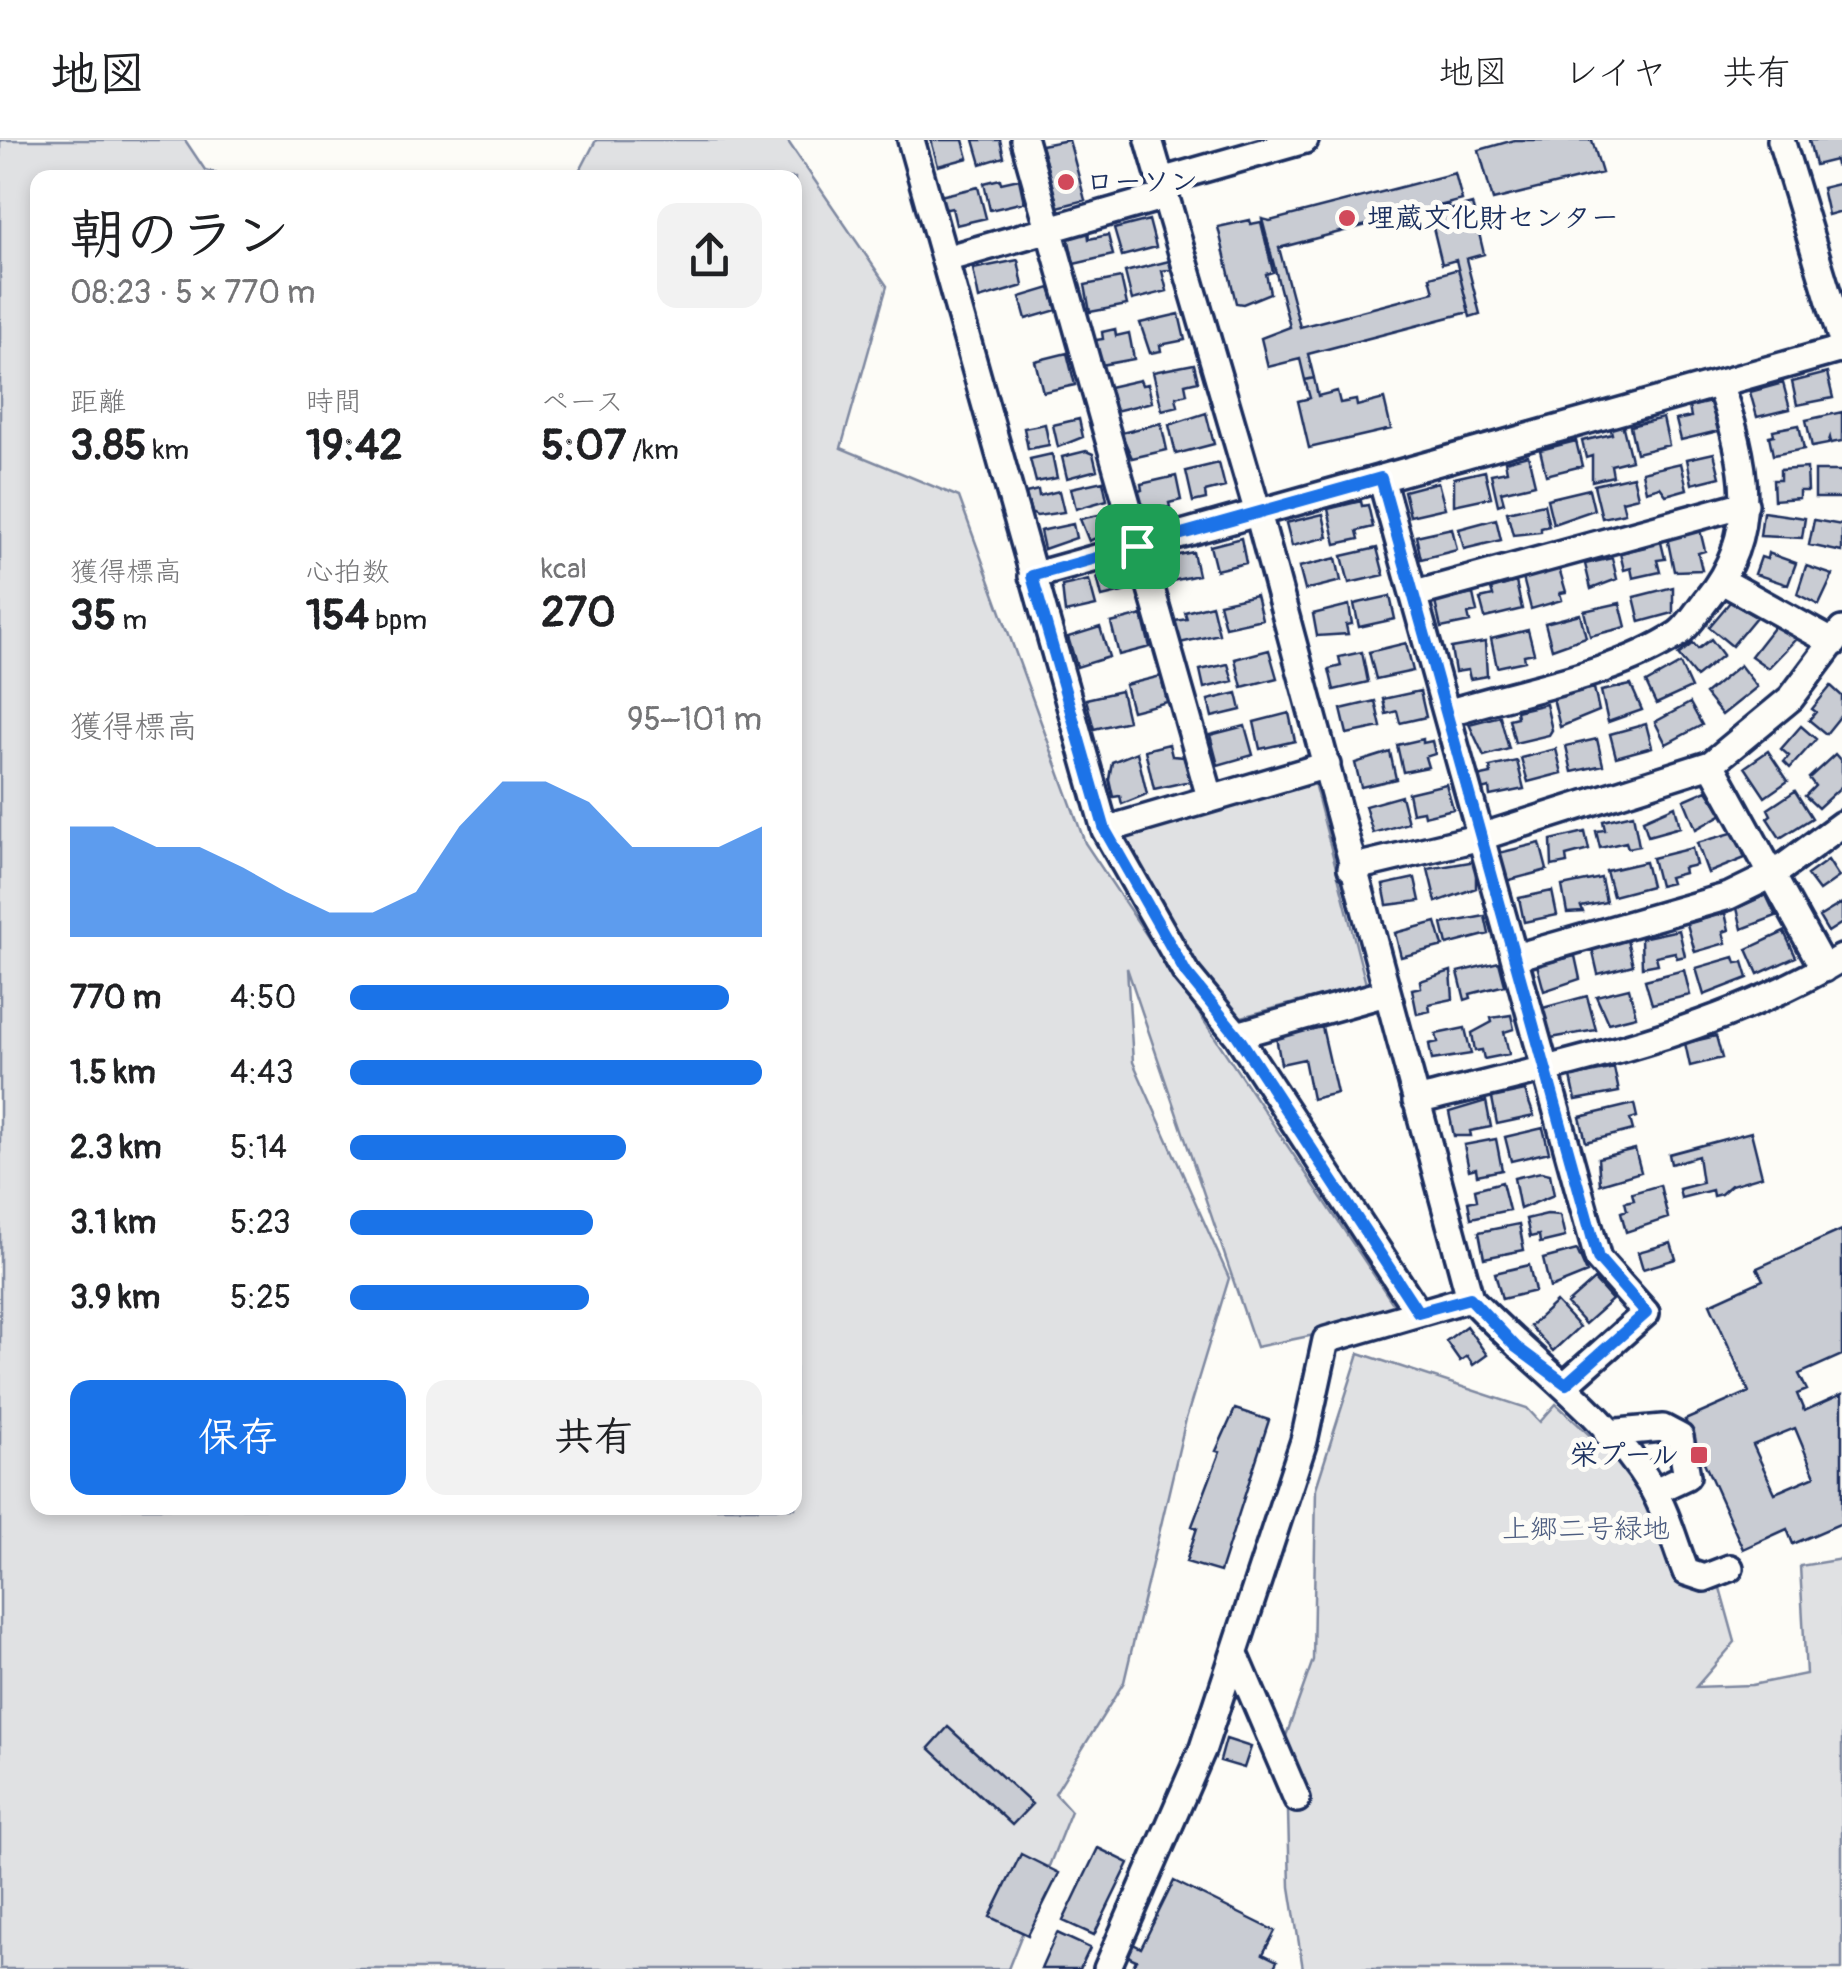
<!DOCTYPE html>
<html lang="ja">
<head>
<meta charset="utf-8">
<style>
	:root { --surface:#fff; --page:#f2f2f2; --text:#202124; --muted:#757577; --line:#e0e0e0; --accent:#1a73e8 }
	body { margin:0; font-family:Pangolin,"Klee One",sans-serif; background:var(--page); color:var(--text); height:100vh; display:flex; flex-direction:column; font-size:38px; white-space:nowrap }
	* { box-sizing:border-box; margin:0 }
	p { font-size:32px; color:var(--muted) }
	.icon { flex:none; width:55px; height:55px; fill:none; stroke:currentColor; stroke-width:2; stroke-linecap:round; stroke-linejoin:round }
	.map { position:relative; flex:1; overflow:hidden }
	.sheet { position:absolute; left:30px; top:30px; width:772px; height:1345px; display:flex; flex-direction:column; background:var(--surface); border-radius:20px; box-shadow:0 5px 15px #0003 }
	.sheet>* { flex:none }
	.pin { position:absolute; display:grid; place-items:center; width:85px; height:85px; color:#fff; margin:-42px; border-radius:20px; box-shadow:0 5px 15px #0006 }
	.round { display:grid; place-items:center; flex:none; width:105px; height:105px; border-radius:20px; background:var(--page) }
	.overview { display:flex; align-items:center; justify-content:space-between; height:170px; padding:0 40px }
	h1 { font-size:55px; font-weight:800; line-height:75px }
	.stats { display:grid; grid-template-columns:repeat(3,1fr); gap:15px; height:170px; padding:10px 40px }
	.stats div { display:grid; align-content:center }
	.stats b { font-size:42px; font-weight:800 }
	.stats small { font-size:28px; font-weight:400 }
	.stats p { font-size:28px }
	.chart { height:280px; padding:20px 40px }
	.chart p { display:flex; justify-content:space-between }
	.chart svg { width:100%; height:180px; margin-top:10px; fill:var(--accent); opacity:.7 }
	.cta { display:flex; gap:20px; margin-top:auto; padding:20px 40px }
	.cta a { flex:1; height:115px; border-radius:20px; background:var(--accent); color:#fff; font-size:40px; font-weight:800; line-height:115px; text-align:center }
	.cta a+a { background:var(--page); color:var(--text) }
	ul { padding:0 40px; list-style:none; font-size:32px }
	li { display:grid; grid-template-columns:160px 120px 1fr; align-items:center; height:75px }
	li i { height:25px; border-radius:12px; background:var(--accent) }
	header { display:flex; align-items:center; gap:60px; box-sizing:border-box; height:140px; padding:0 50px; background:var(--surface); border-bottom:2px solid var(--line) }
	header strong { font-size:48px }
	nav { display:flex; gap:55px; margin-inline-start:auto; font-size:35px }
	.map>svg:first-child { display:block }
	.green { fill:#e0e1e3; stroke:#7e88a0; stroke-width:2.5 }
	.building { fill:#c9ccd3; stroke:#1b2f5e; stroke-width:2.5; fill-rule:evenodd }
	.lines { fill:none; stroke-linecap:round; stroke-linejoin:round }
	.minor-casing { stroke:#1b2f5e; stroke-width:32 }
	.minor { stroke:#fdfcf7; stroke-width:25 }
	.route-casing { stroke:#fff; stroke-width:20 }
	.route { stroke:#1a73e8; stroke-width:12 }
	.poi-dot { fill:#d1495b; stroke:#fdfcf7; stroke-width:4 }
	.labels { text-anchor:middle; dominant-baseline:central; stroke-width:10; stroke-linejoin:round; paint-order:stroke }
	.poi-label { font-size:28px; font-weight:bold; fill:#1b2f5e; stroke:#fdfcf7; text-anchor:start }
	.park-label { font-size:28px; fill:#4c5c7f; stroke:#fdfcf7 }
</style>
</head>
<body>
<header>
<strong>地図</strong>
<nav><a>地図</a><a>レイヤ</a><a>共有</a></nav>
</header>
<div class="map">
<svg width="1842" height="1829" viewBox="0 0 1842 1829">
	<rect width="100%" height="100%" fill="#fdfcf7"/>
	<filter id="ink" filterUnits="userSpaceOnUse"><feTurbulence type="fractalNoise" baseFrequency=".01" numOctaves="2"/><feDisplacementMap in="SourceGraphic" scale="20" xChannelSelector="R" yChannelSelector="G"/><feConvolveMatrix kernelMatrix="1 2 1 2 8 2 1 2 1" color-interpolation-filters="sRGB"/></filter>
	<g filter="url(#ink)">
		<path class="green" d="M0 0H185L205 30 231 37 38 38V1368H795V38H584L581 29 596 0H787L887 146 841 308 959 357 1085 703 1402 1177 1256 1207 1127 828 1133 922 1229 1138 1186 1279 1124 1542 1055 1653 1071 1671 1008 1829H0Z
			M1313 639 1366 844 1234 879 1110 693Z
			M1359 1213 1527 1268 1540 1282 1556 1264C1586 1292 1621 1321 1643 1357 1661 1387 1664 1423 1689 1447L1720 1448 1735 1502 1696 1547 1752 1545 1806 1534 1800 1426 1842 1419V1829H1303L1290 1747 1286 1596 1313 1520 1316 1348Z"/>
		<path class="building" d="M931 0H963L968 18 938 26Z
			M974 0H1000L1004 17 981 24Z
			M1069 0 1085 60 1058 67 1041 5Z
			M1514 0H1592L1602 33 1493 60 1479 10Z
			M1809 0H1842V23L1836 25 1835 20 1815 25Z
			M1455 33 1462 60 1279 108 1300 187 1434 152 1430 137 1458 129 1469 172 1308 214 1314 238 1305 240 1300 219 1268 227 1261 198 1290 187 1262 79 1270 81Z
			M1000 39 1001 43 1019 39 1024 62 990 70 984 43Z
			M1842 43V71L1828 75 1822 48Z
			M978 47 986 78 956 85 952 68 943 70 940 56Z
			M1448 64 1450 70 1472 64 1484 114 1466 119 1480 174 1470 177 1456 120 1442 124 1430 75Z
			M1149 80 1156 107 1122 116 1114 89Z
			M1250 80 1251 84 1261 82 1273 132 1266 134 1270 153 1243 164 1236 163 1218 87Z
			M1088 91 1089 99 1108 95 1113 115 1074 124 1068 96Z
			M1018 120 1023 146 979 159 973 129Z
			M1169 121 1171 129 1162 131 1167 151 1132 160 1125 132Z
			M1121 138 1127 165 1090 172 1085 145Z
			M1050 148 1057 170 1026 179 1020 157Z
			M1179 174 1185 200 1160 205 1161 211 1150 213 1140 183Z
			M1115 189 1116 196 1129 193 1134 219 1101 225 1096 200 1103 199 1102 192Z
			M1067 213 1075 245 1043 252 1035 221Z
			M1194 224 1198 241 1185 244 1187 254 1176 257 1178 266 1162 270 1153 232Z
			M1827 233 1833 258 1797 265 1792 242Z
			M1314 238 1318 256 1337 251 1340 263 1356 260 1357 266 1384 259 1391 289 1309 308 1298 261 1310 258 1305 240Z
			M1140 240 1142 245 1148 244 1152 262 1115 271 1109 247Z
			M1783 243 1790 269 1757 277 1750 252Z
			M1711 262 1718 291 1681 300 1676 280 1691 277 1689 267Z
			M1842 272V301L1831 303 1830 298 1828 304 1812 307 1806 280Z
			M1206 273 1214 304 1176 314 1169 285Z
			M1663 278 1669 305 1636 313 1630 286Z
			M1079 279 1083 297 1058 307 1053 285Z
			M1161 283 1167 310 1132 318 1121 293Z
			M1622 283 1631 320 1611 325 1613 336 1592 341V316L1586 318 1582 301 1612 294 1610 286Z
			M1045 284 1049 305 1028 309 1024 288Z
			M1799 285 1804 309 1773 315 1769 296 1774 295 1773 290Z
			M1576 301 1582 326 1546 335 1540 310Z
			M1086 311 1093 314 1097 330 1067 338 1062 317Z
			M1714 313 1720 337 1692 344 1687 319Z
			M1052 314 1057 338 1036 342 1030 319Z
			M1528 315 1535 344 1501 352 1504 363 1498 365 1491 334 1507 331 1505 321Z
			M1219 323 1225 347 1205 352 1206 359 1193 362 1186 331Z
			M1681 323 1687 349 1666 355 1660 347 1646 351 1642 332Z
			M1807 328 1808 351H1799V358L1774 360 1773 340H1780V330Z
			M1485 331 1491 357 1454 365V338Z
			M1815 331H1842V358H1815Z
			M1176 336 1181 360 1169 363 1170 367 1140 369 1136 352 1142 350 1141 344Z
			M1633 336 1638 357 1622 361 1625 373 1602 378 1594 345Z
			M1103 341 1107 360 1076 369 1071 348Z
			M1438 342 1445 368 1410 376 1404 351Z
			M1589 349 1594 370 1553 384 1547 359Z
			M1038 350 1039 356 1059 351 1064 372 1037 376 1031 373 1026 353Z
			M1361 361 1362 366 1368 365 1373 387 1357 391 1359 399 1336 404 1328 369Z
			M1544 364 1549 386 1541 388V392L1513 395 1507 372Z
			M1763 372 1805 378 1802 398 1760 396Z
			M1108 373 1112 391 1089 401 1080 379Z
			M1323 374 1328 397 1292 406 1286 383Z
			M1496 379 1501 400 1464 409 1459 389Z
			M1814 380 1842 385V412L1809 405Z
			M1073 384 1076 398 1044 409 1040 391Z
			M1452 388 1457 410 1421 419 1416 396Z
			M1700 390 1705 411 1698 413 1702 430 1674 431 1667 397Z
			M1241 398 1246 423 1216 430 1210 406Z
			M1660 398 1665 419 1657 420 1660 432 1633 438 1631 428 1624 430 1620 413 1654 405 1653 399Z
			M1377 408 1384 435 1349 443 1342 416Z
			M1193 412 1198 435 1172 441 1160 419Z
			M1768 413 1796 423 1788 445 1755 434 1761 417 1767 419Z
			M1336 418 1341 441 1305 450 1299 427Z
			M1612 418 1617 439 1591 449 1585 424Z
			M1806 426 1833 435 1819 465 1797 454Z
			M1559 428 1566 452 1560 453 1562 460 1531 469 1523 438Z
			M1126 430 1131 450 1102 457 1097 437Z
			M1089 440 1096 466 1065 473 1062 446Z
			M1516 442 1522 469 1485 478 1480 459 1493 456 1491 449Z
			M1673 447V473L1640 482 1634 457Z
			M1473 454 1477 472 1468 474 1470 482 1441 488 1435 462Z
			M1256 455 1262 479 1225 487 1219 463Z
			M1390 456 1395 479 1359 487 1354 464Z
			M1730 462 1756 477 1732 506 1709 487Z
			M1620 463 1626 487 1590 496 1584 471Z
			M1212 465 1219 494 1180 503 1175 481 1187 479 1185 472Z
			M1349 465 1352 484 1346 485 1348 494 1317 496 1313 474Z
			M1580 474 1586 497 1552 509 1545 483Z
			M1142 475 1150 507 1119 515 1111 483Z
			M1776 484 1796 499 1768 528 1751 516Z
			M1100 487 1109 517 1077 527 1068 497Z
			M1528 490 1534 513 1524 515 1525 521 1497 527 1491 499Z
			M1711 499 1723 515 1696 537 1678 515 1693 503 1698 509Z
			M1485 502 1487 536 1470 539 1468 530 1455 532 1451 508Z
			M1406 503 1413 531 1376 539 1369 512Z
			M1269 510 1277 538 1242 547 1235 519Z
			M1362 512 1368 542 1334 550 1329 529 1341 526 1339 517Z
			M1228 524 1233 541 1204 548 1200 530Z
			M1680 524 1691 548 1656 564 1646 543Z
			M1740 525 1757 547 1722 575 1705 554Z
			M1161 536 1167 562 1132 571 1125 545Z
			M1631 545 1642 570 1608 582 1601 551Z
			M1831 546 1842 556V574L1826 594 1809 580 1816 572 1812 569Z
			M1594 548 1599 571 1560 587 1553 558Z
			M1121 551 1128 581 1094 589 1086 559Z
			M1420 551 1426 577 1400 583 1397 571 1386 574 1383 559Z
			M1237 553 1241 570 1212 577 1208 560Z
			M1375 561 1381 587 1347 594 1341 569Z
			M1690 563 1702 585 1666 604 1655 582Z
			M1546 564 1552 590 1549 595 1515 603 1509 579 1517 577 1516 571Z
			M1289 573 1295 601 1260 609 1254 582Z
			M1500 576 1509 609 1484 616 1469 584Z
			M1646 584 1652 607 1616 617 1610 594Z
			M1245 586 1253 615 1218 625 1210 595Z
			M1801 586 1816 599 1790 628 1784 622 1789 616 1781 609Z
			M1423 599V603L1432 601 1435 614 1425 617 1428 627 1403 632 1397 605Z
			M1597 599 1603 625 1572 632 1566 606Z
			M1169 604 1172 616 1184 617 1190 641 1154 649 1145 610Z
			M1556 609 1562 633 1528 642 1521 618Z
			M1768 611 1788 641 1765 657 1745 627Z
			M1137 612 1147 654 1122 664 1120 656 1113 657 1109 639 1112 622Z
			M1390 612 1396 639 1361 647 1355 623Z
			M1835 614 1842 622V646L1818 668 1805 656 1815 646 1809 638Z
			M1517 621 1524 649 1490 656 1489 648 1481 650 1477 637 1491 634 1490 627Z
			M1446 644 1453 669 1424 676 1423 671 1412 673 1408 653Z
			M1707 650 1723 674 1696 689 1684 660Z
			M1795 651 1812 678 1780 698 1767 678 1771 675 1768 669Z
			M1401 656 1408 683 1373 693 1365 666Z
			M1675 666 1680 687 1648 696 1643 680Z
			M1633 674 1639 706 1628 708 1626 702 1600 708 1596 691 1605 690 1603 681Z
			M1585 692 1589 710 1566 716 1567 723 1552 726 1551 700Z
			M1735 692 1745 718 1708 733 1697 703Z
			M1540 703 1547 730 1506 741 1499 713Z
			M1692 708 1696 725 1683 728 1684 733 1669 737 1671 743 1659 746 1652 718Z
			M1828 720 1839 737 1819 751 1807 735Z
			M1476 721V748L1436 762 1428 729Z
			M1645 722 1651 746 1613 756 1606 731Z
			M1415 738 1420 761 1387 765 1383 745Z
			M1601 738 1606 762 1581 767 1583 772 1567 773 1562 746Z
			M1552 751 1557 775 1524 782 1519 758Z
			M1766 755 1776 776 1742 789 1737 768Z
			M1842 763V783L1828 792 1819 777Z
			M1725 773 1729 790 1723 792 1726 803 1695 812 1687 784Z
			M1485 776 1489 794 1447 805 1442 784Z
			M1436 782 1443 806 1401 817 1395 793Z
			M1679 790 1685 816 1677 818 1675 812 1656 816 1658 824 1642 827 1641 798Z
			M1784 792 1796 817 1758 834 1747 809Z
			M1627 800 1633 825 1598 834 1592 808Z
			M1575 816 1580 839 1544 851 1537 825Z
			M1734 817 1736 823 1743 822 1748 838 1704 855 1696 828Z
			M1499 822 1505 845 1470 854 1471 858 1465 860 1458 832Z
			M1684 830 1690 855 1652 864 1645 840Z
			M1451 831 1453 859 1429 864 1430 871 1417 874 1412 849 1421 847 1420 841Z
			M1629 848 1636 876 1608 883 1596 856Z
			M1587 856 1596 890 1551 898 1543 868Z
			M1511 875 1514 889 1504 892 1509 914 1484 919 1482 910 1475 911 1472 893 1492 882 1491 878Z
			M1322 887 1337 953 1312 959 1304 919 1281 924 1276 897Z
			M1465 888 1471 914 1432 920 1429 904 1438 902 1436 894Z
			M1716 896 1722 918 1690 926 1685 903Z
			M1614 928 1619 952 1576 960 1571 937Z
			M1525 951 1534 976 1497 984 1492 958Z
			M1486 961 1491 987 1470 991 1471 996H1454L1449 972Z
			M1634 964 1637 977 1630 979 1633 990 1586 1002 1580 977Z
			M1543 988 1549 1012 1511 1021 1505 997Z
			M1751 992 1762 1036 1731 1045 1721 1054 1713 1056 1712 1050 1681 1058 1679 1049 1702 1043 1698 1016 1671 1024 1669 1014Z
			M1496 999 1502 1030 1477 1035 1476 1028 1469 1030 1464 1005Z
			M1635 1009 1641 1032 1600 1044 1598 1018Z
			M1541 1032 1550 1034 1554 1055 1520 1069 1514 1038Z
			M1502 1042 1509 1070 1471 1078 1468 1062 1477 1060 1475 1049Z
			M1660 1045 1668 1078 1626 1092 1621 1072 1627 1070 1625 1062 1634 1060 1632 1053Z
			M1547 1074 1560 1075 1565 1097 1540 1103 1539 1095 1530 1097 1526 1079Z
			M1519 1084 1524 1110 1484 1118 1479 1092Z
			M1842 1090V1215L1799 1234 1807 1250 1797 1254 1804 1271 1842 1254V1383L1793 1404 1787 1389 1743 1409 1685 1280 1749 1252 1710 1164 1763 1140 1757 1128ZM1795 1288 1815 1336 1775 1353 1753 1305Z
			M1671 1103 1676 1119 1643 1129 1638 1112Z
			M1577 1110 1587 1133 1550 1148 1543 1119Z
			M1529 1125 1535 1151 1502 1159 1495 1133Z
			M1594 1140 1612 1160 1585 1184 1567 1164Z
			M1556 1162 1579 1187 1553 1211 1530 1186Z
			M1466 1186 1487 1215 1473 1225 1467 1216 1460 1221 1446 1201Z
			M1235 1269 1269 1280 1220 1432 1186 1422 1197 1388 1192 1386 1220 1312 1216 1311Z
			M948 1587 1032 1664 1012 1685 929 1608Z
			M1226 1599 1251 1607 1244 1628 1220 1621Z
			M1098 1708 1129 1723 1094 1795 1063 1781Z
			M1021 1714 1059 1733 1028 1795 990 1777Z
			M1174 1741 1275 1791 1263 1814 1277 1821 1273 1829H1132L1136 1820 1127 1816 1133 1804 1141 1808Z
			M1057 1793 1090 1808 1080 1829H1041Z"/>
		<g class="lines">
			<g class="minor-casing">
				<path id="minor" d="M911 0 1105 690 1186 833 1237 895 1418 1172
					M1024 0 1210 657
					M1149 0 1258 373 1470 1158C1529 1221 1605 1271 1651 1346 1667 1372 1675 1405 1686 1432L1704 1438 1730 1428
					M1781 0 1842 201
					M1161 41 1305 0
					M945 119 1165 56
					M1381 338 1598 1119 1646 1173 1566 1244
					M1032 436 1842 209
					M1724 442 1834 503
					M1415 454 1745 364
					M1447 573C1522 549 1612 537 1678 494 1689 486 1698 470 1707 459 1762 392 1746 319 1719 244
					M1711 624 1824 829
					M1105 690 1327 625
					M1351 728 1481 697 1711 624 1791 558 1842 490
					M1516 817 1729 756 1774 734 1842 684
					M1237 895 1386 853
					M1416 961C1559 925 1714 895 1842 818
					M1607 1293 1663 1288 1680 1297 1687 1336 1655 1351
					M1235 1514 1297 1659
					M1107 1829 1203 1608 1304 1301 1326 1200 1470 1158"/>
			</g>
			<use href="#minor" class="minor"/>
		</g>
	</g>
	<g class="lines" filter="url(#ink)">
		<g class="route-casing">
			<path id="route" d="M1381 338 1598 1118 1646 1173 1566 1244 1516 1207 1470 1158 1418 1172 1237 895 1186 833 1105 690 1032 436Z"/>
		</g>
		<use href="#route" class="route"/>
	</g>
	<g class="poi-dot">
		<circle cx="1066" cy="42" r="10"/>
		<circle cx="1347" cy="78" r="10"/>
		<rect x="1689" y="1305" width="20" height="20" rx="5"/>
	</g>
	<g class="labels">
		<g class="poi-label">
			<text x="1086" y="42">ローソン</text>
			<text x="1367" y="78">埋蔵文化財センター</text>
			<text x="1679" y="1315" text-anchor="end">栄プール</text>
		</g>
		<g class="park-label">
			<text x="1586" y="1389">上郷二号緑地</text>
		</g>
	</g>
</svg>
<div class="pin" style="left:1137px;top:406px;background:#1e9e55"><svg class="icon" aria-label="arrive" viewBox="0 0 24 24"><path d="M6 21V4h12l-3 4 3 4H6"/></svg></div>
<section class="sheet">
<div class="overview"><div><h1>朝のラン</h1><p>08:23 · 5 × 770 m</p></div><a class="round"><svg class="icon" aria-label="share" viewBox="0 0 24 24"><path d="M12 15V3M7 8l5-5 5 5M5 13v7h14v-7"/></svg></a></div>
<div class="stats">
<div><p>距離</p><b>3.85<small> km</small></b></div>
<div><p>時間</p><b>19:42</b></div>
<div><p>ペース</p><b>5:07<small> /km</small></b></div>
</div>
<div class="stats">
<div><p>獲得標高</p><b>35<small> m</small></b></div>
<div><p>心拍数</p><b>154<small> bpm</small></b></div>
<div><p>kcal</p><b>270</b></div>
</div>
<div class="chart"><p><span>獲得標高</span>95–101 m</p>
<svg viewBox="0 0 160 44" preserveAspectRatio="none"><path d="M0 44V17L10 17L20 22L30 22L40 27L50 33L60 38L70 38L80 33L90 17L100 6L110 6L120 11L130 22L140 22L150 22L160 17V44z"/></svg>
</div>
<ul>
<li><b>770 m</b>4:50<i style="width:92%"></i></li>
<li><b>1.5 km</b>4:43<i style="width:100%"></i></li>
<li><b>2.3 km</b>5:14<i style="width:67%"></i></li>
<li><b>3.1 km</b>5:23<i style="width:59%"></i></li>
<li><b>3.9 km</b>5:25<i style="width:58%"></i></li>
</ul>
<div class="cta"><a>保存</a><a>共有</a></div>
</section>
</div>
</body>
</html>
